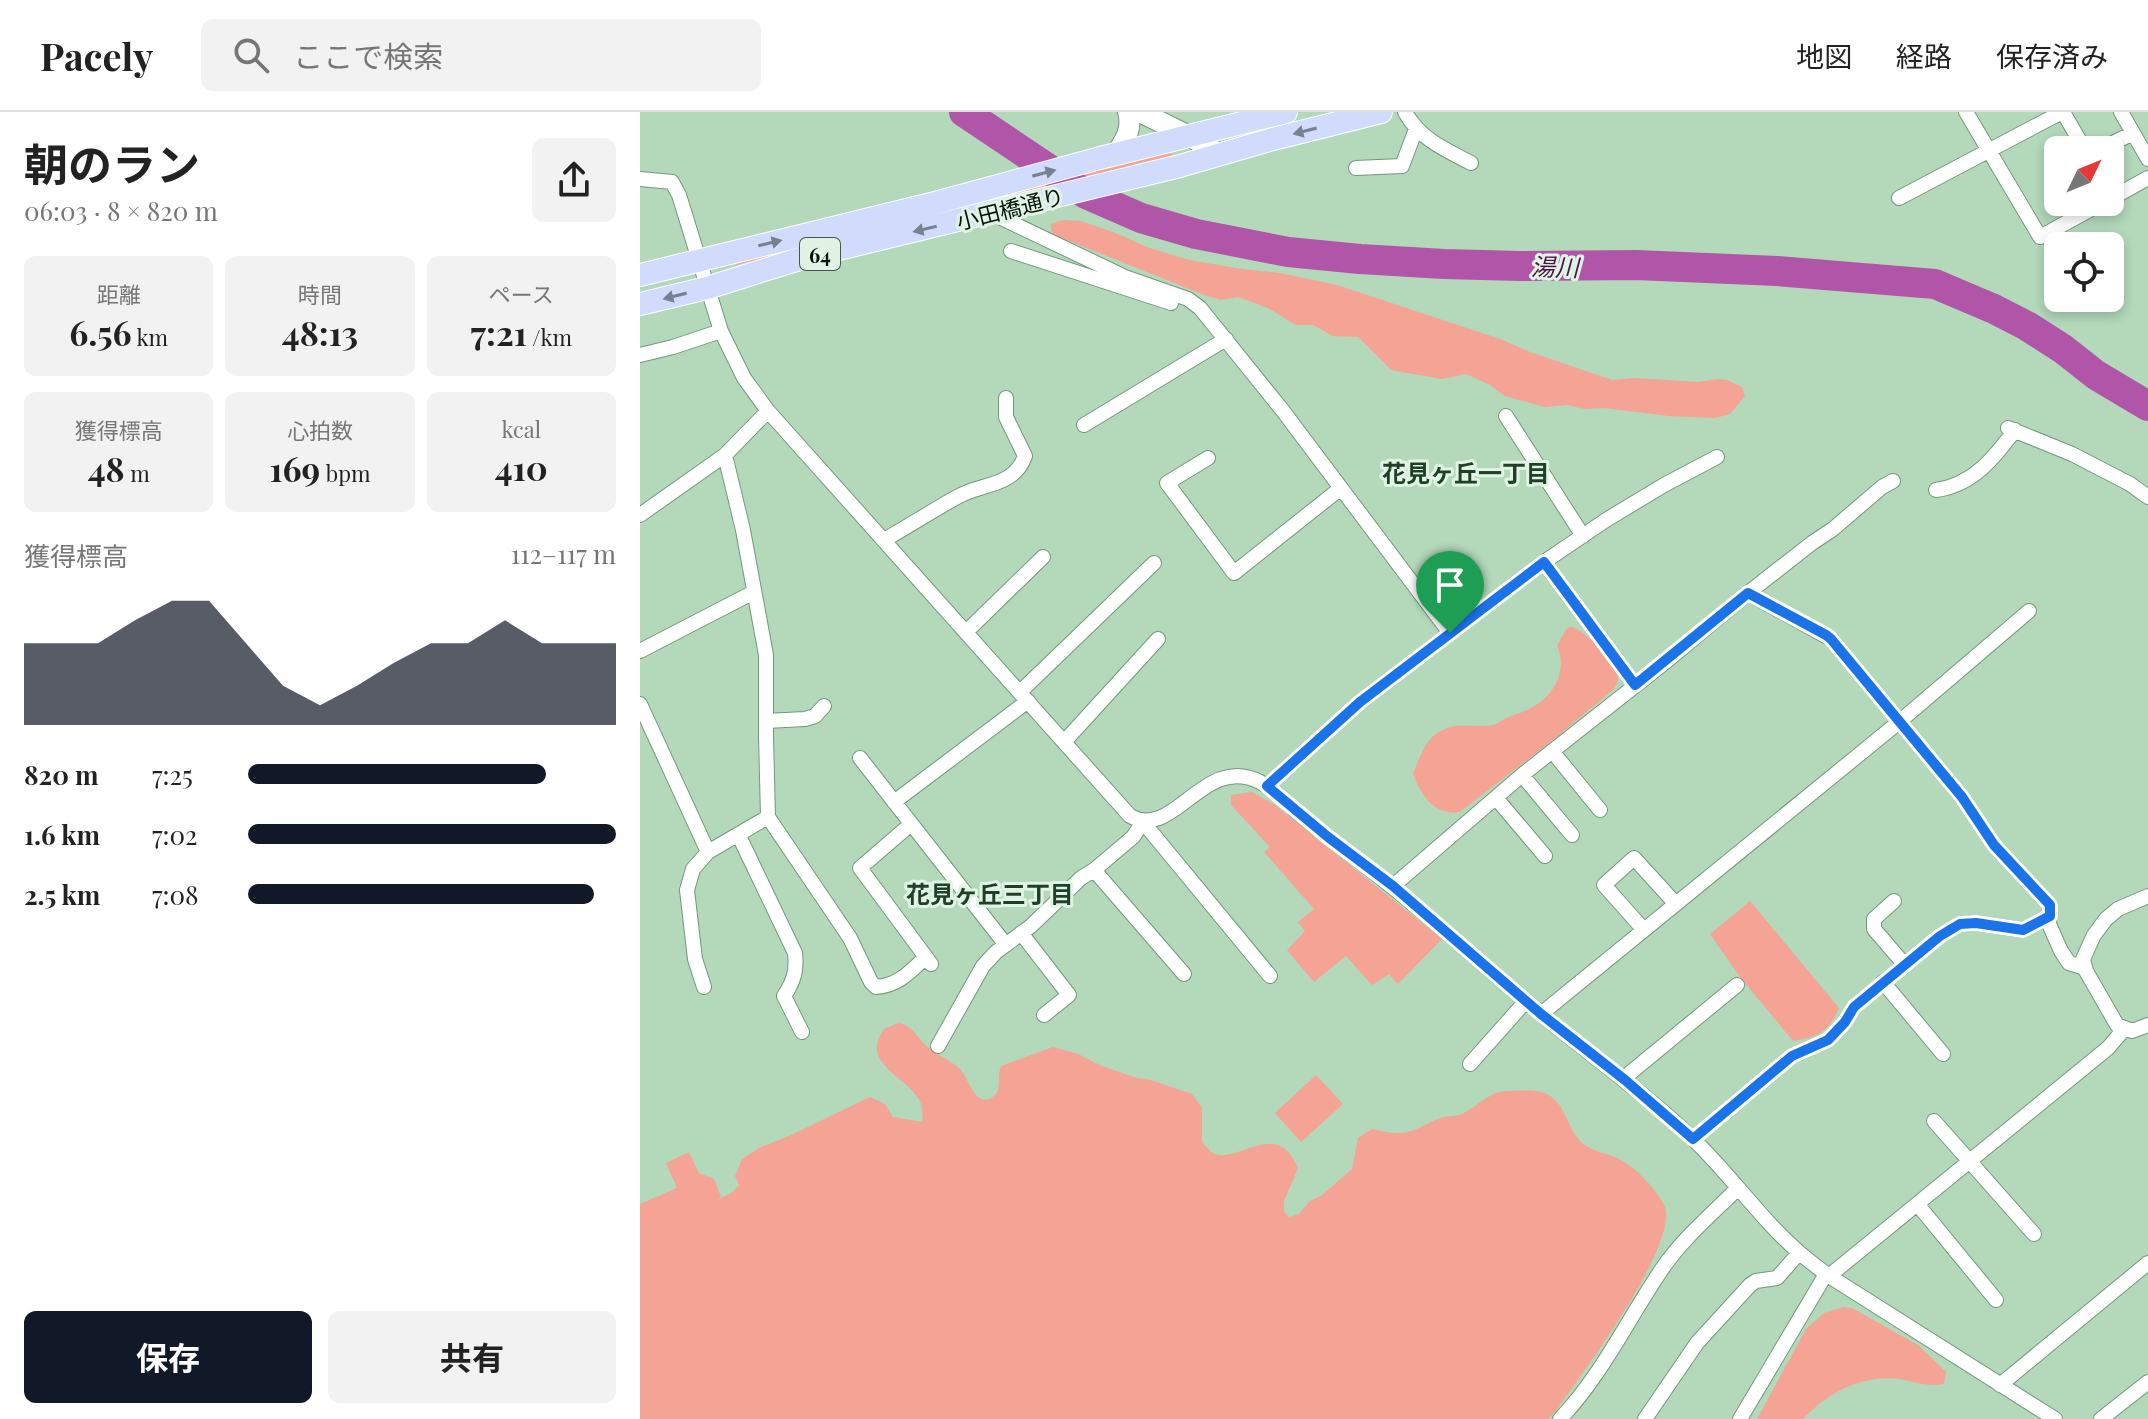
<!DOCTYPE html>
<html lang="ja">
<head>
<meta charset="utf-8">
<style>
	:root { --surface:#fff; --page:#f2f2f2; --text:#222; --muted:#767676; --line:#e0e0e0; --accent:#111827 }
	body { margin:0; font-family:"Playfair Display","Noto Sans JP",serif; background:var(--page); color:var(--text); height:100vh; display:flex; flex-direction:column; font-size:30px; white-space:nowrap }
	* { box-sizing:border-box; margin:0 }
	p { font-size:26px; color:var(--muted) }
	.icon { flex:none; width:44px; height:44px; fill:none; stroke:currentColor; stroke-width:2; stroke-linecap:round; stroke-linejoin:round }
	.map { position:relative; flex:1; overflow:hidden }
	.panel { display:flex; flex-direction:column; background:var(--surface); width:640px }
	.panel>* { flex:none }
	.needle { width:52px; rotate:47deg }
	.controls { position:absolute; left:1404px; top:24px; display:grid; gap:16px }
	.controls a { display:grid; place-items:center; width:80px; height:80px; border-radius:12px; background:var(--surface); box-shadow:0 4px 12px #0003; font-size:40px }
	.pin { position:absolute; display:grid; place-items:center; width:68px; height:68px; color:#fff; margin:-82px -34px; border-radius:50% 50% 50% 0; rotate:-45deg; box-shadow:0 0 8px #0007 }
	.pin .icon { rotate:45deg }
	.round { display:grid; place-items:center; flex:none; width:84px; height:84px; border-radius:12px; background:var(--page) }
	.overview { display:flex; align-items:center; justify-content:space-between; height:136px; padding:0 24px }
	h1 { font-size:44px; font-weight:700; line-height:60px }
	.metrics { display:grid; grid-template-columns:repeat(3,1fr); gap:12px; height:136px; padding:8px 24px }
	.metrics div { display:grid; align-content:center; border-radius:12px; background:var(--page); text-align:center }
	.metrics b { font-size:34px; font-weight:700 }
	.metrics small { font-size:22px; font-weight:400 }
	.metrics p { font-size:22px }
	.chart { height:224px; padding:16px 24px }
	.chart p { display:flex; justify-content:space-between }
	.chart svg { width:100%; height:144px; margin-top:8px; fill:var(--accent); opacity:.7 }
	.button { display:flex; gap:16px; margin-top:auto; padding:16px 24px }
	.button a { flex:1; height:92px; border-radius:12px; background:var(--accent); color:#fff; font-size:32px; font-weight:700; line-height:92px; text-align:center }
	.button a+a { background:var(--page); color:var(--text) }
	ul { padding:0 24px; list-style:none; font-size:26px }
	li { display:grid; grid-template-columns:128px 96px 1fr; align-items:center; height:60px }
	li i { height:20px; border-radius:10px; background:var(--accent) }
	header { display:flex; align-items:center; gap:48px; box-sizing:border-box; height:112px; padding:0 40px; background:var(--surface); border-bottom:2px solid var(--line) }
	header strong { font-size:38px }
	nav { display:flex; gap:44px; margin-inline-start:auto; font-size:28px }
	.search { width:560px; height:72px; background:var(--page); display:flex; align-items:center; gap:20px; box-sizing:border-box; padding:0 28px; border-radius:12px; color:var(--muted); font-size:30px }
	main { display:flex; flex:1; min-height:0 }
	.map>svg:first-child { display:block }
	.green { fill:#f4a394 }
	.lines { fill:none; stroke-linecap:round; stroke-linejoin:round }
	.river { stroke:#b055a8; stroke-width:30 }
	.street-casing { stroke:#74977b; stroke-width:16 }
	.secondary-casing { stroke:#74977b; stroke-width:22 }
	.primary-casing { stroke:#fff; stroke-width:24 }
	.street { stroke:#fff; stroke-width:14 }
	.secondary { stroke:#fff; stroke-width:20 }
	.primary { stroke:#d1dcfd; stroke-width:22 }
	.oneway { fill:#76828f }
	.route-casing { stroke:#fff; stroke-width:16 }
	.route { stroke:#1a73e8; stroke-width:10 }
	.labels { text-anchor:middle; dominant-baseline:central; stroke-width:6; stroke-linejoin:round; paint-order:stroke }
	.shield { fill:#e0f3e4; stroke:#47564b; stroke-width:2 }
	.shield-label { font-size:20px; font-weight:bold; fill:#061309 }
	.street-label { font-size:22px; fill:#061309; stroke:#e0f3e4 }
	.water-label { font-size:24px; font-style:italic; fill:#4e144a; stroke:#e0f3e4 }
	.neighbourhood-label { font-size:24px; font-weight:bold; fill:#1f3f27; stroke:#e0f3e4 }
</style>
</head>
<body>
<header>
<strong>Pacely</strong>
<div class="search"><svg class="icon" aria-label="search" viewBox="0 0 24 24"><circle cx="10" cy="10" r="6"/><path d="M15 15l6 6"/></svg>ここで検索</div>
<nav><a>地図</a><a>経路</a><a>保存済み</a></nav>
</header>
<main>
<section class="panel">
<div class="overview"><div><h1>朝のラン</h1><p>06:03 · 8 × 820 m</p></div><a class="round"><svg class="icon" aria-label="share" viewBox="0 0 24 24"><path d="M12 15V3M7 8l5-5 5 5M5 13v7h14v-7"/></svg></a></div>
<div class="metrics">
<div><p>距離</p><b>6.56<small> km</small></b></div>
<div><p>時間</p><b>48:13</b></div>
<div><p>ペース</p><b>7:21<small> /km</small></b></div>
</div>
<div class="metrics">
<div><p>獲得標高</p><b>48<small> m</small></b></div>
<div><p>心拍数</p><b>169<small> bpm</small></b></div>
<div><p>kcal</p><b>410</b></div>
</div>
<div class="chart"><p><span>獲得標高</span>112–117 m</p>
<svg viewBox="0 0 160 44" preserveAspectRatio="none"><path d="M0 44V19L10 19L20 19L30 12L40 6L50 6L60 19L70 32L80 38L90 32L100 25L110 19L120 19L130 12L140 19L150 19L160 19V44z"/></svg>
</div>
<ul>
<li><b>820 m</b>7:25<i style="width:81%"></i></li>
<li><b>1.6 km</b>7:02<i style="width:100%"></i></li>
<li><b>2.5 km</b>7:08<i style="width:94%"></i></li>
</ul>
<div class="button"><a>保存</a><a>共有</a></div>
</section>
<div class="map">
<svg width="1508" height="1307" viewBox="0 0 1508 1307">
	<rect width="100%" height="100%" fill="#b3d8ba"/>
	<path class="green" d="M526 40 533 43V46L96 153 95 146 445 62Z
		M423 108 441 109 478 122 507 135 549 148 602 157 640 161 697 173 860 227 890 240 972 268 994 266 1058 270 1077 267 1087 268 1102 275 1105 284 1090 302 1075 306 1029 304 964 296 945 297 927 293 905 295 865 284 850 273 826 262 802 267 751 258 718 225 693 224 673 213H656L628 196 598 185 581 188 564 183 412 122 411 112Z
		M931 515C945 517 977 551 978 565 978 571 976 573 974 577L914 627 820 700C795 704 780 683 773 661 780 647 784 628 799 620 816 609 835 616 853 613 860 611 863 607 869 605 875 602 881 601 887 598 912 587 929 560 917 534L926 517Z
		M612 680 635 693 802 827 758 872 749 862 732 873 706 844 674 870 647 838 665 819 658 810 674 797 624 740 630 735 591 693V683Z
		M1110 789 1199 896C1188 920 1179 925 1153 929L1100 865 1070 822Z
		M259 911C272 914 275 922 283 931 294 942 309 947 320 957 328 964 335 999 354 984 362 978 357 963 361 954L413 935 438 942 462 954 497 966 511 968 552 982 562 996V1030C565 1033 568 1037 571 1040 596 1056 636 1003 658 1056L644 1089V1100L649 1105 659 1102 670 1089 682 1083 712 1057 718 1026 732 1017C749 1021 762 1024 779 1016 786 1013 793 1008 801 1006 808 1003 817 1005 824 1001 839 993 849 980 867 979 896 978 913 975 926 1005 930 1014 935 1024 942 1031 952 1039 964 1041 975 1045 994 1053 1013 1074 1023 1091 1045 1125 941 1263 918 1296L908 1307H0V1092L37 1076 26 1051 49 1040 59 1061 74 1067 81 1085 77 1088 93 1080 99 1073 95 1064 102 1047 119 1036 149 1024 230 985 245 992 253 1005 283 1010C282 1003 283 992 278 986 262 962 219 950 245 916Z
		M676 963 703 992 661 1030 635 1001Z
		M1203 1195 1212 1196 1278 1233 1306 1260 1304 1272C1286 1275 1277 1270 1260 1267 1223 1262 1188 1280 1163 1307H1117L1166 1217 1184 1201Z"/>
	<g class="lines">
		<path class="river" d="M324 0 446 82 501 106 556 122 648 140 720 147 804 152 880 154 996 153 1137 159 1295 172 1354 197 1387 214 1423 237 1456 263 1508 294"/>
		<g class="street-casing">
			<path id="street" d="M765 0C780 27 804 37 831 51
				M1326 0 1400 125 1464 90
				M1423 0 1445 38
				M1481 0 1508 47
				M1459 38 1493 21
				M716 56 762 54 776 17
				M0 67 32 70 39 83 81 219 104 266 128 299 490 704C535 729 563 641 620 670 634 677 646 690 657 700 678 717 698 733 719 749 782 796 839 850 899 900 950 943 1005 981 1053 1027 1091 1063 1121 1108 1161 1142 1170 1150 1180 1157 1189 1164L1415 1307
				M1259 86 1422 0
				M1470 87 1508 66
				M351 101 485 165 548 187 560 196 643 299 810 521
				M371 139 531 191
				M0 243 33 235 81 219
				M866 304 943 424
				M444 313 586 227
				M1368 316 1432 342 1490 372 1508 385
				M568 346 527 371 594 461 701 376
				M1296 378C1333 373 1354 346 1375 318
				M0 403 85 343
				M244 428C269 414 293 398 319 384 342 371 374 375 385 344L366 305V286
				M904 450 995 573
				M1108 481 1191 527 1322 685 1354 733 1410 793 1409 812 1421 839 1429 851 1445 856
				M326 520 403 445
				M0 539 114 480
				M380 580 514 451
				M0 592 68 740
				M126 609 165 607 175 604 184 594
				M424 630 518 527
				M912 639 960 698
				M220 646 366 833
				M882 663 932 723
				M627 674 720 590 904 450 966 408 1024 373 1077 345
				M856 686 905 744
				M254 690 388 589
				M128 705 210 826 231 870 236 875C258 874 271 859 286 845
				M271 712 220 756 291 852
				M99 724 155 841C157 858 154 869 144 884L162 920
				M454 758 544 862
				M753 774 882 663 1024 551 1108 481 1172 431 1193 417 1242 375 1253 369
				M1508 784 1478 797 1466 807 1454 823 1443 847 1446 859 1477 913 1492 919 1508 913
				M1254 789 1234 807V817L1264 852
				M1004 818 964 773 994 746 1035 791
				M381 821 429 883 404 903
				M1243 870 1303 942
				M64 875 55 847 47 778 53 757 68 740 128 705 126 624V543L103 418 85 343 128 299
				M901 902 1259 610 1389 499
				M298 934 343 854 356 840 391 814 441 766 454 758 493 725 503 710 630 864
				M830 952 886 889
				M985 968 990 961 1097 873
				M1294 1009 1394 1122
				M1053 1027 1152 944 1188 928 1205 910 1214 895 1300 824 1320 812 1336 811 1383 818 1410 804
				M1278 1093 1356 1188
				M1189 1164 1468 936 1485 916
				M1360 1273 1508 1151
				M920 1307C962 1263 988 1207 1022 1157 1043 1126 1072 1102 1098 1076
				M1005 1307 1057 1231 1110 1173 1116 1169 1137 1166 1159 1141
				M1100 1307 1186 1162
				M1461 1307 1508 1270"/>
		</g>
		<g class="secondary-casing">
			<path id="secondary" d="M500 0 549 24 580 42
				M475 43C485 29 493 17 488 0"/>
		</g>
		<g class="primary-casing">
			<path id="primary" d="M0 163 291 92 460 46 646 0
				M0 192 67 176 166 145 540 54 633 27 741 0"/>
		</g>
		<use href="#street" class="street"/>
		<use href="#secondary" class="secondary"/>
		<use href="#primary" class="primary"/>
	</g>
	<defs><path id="oneway-solid" d="M-6-.8H1V-3.2L6.5 0L1 3.2V.8H-6Z" transform="scale(2)"/></defs>
	<g class="oneway">
		<use href="#oneway-solid" transform="translate(665 19) rotate(166)"/>
		<use href="#oneway-solid" transform="translate(404 61) rotate(-15)"/>
		<use href="#oneway-solid" transform="translate(285 117) rotate(167)"/>
		<use href="#oneway-solid" transform="translate(130 131) rotate(-13)"/>
		<use href="#oneway-solid" transform="translate(35 184) rotate(166)"/>
	</g>
	<g class="lines">
		<g class="route-casing">
			<path id="route" d="M904 450 995 573 1108 481 1186 523 1191 527 1322 685 1354 733 1410 793V804L1383 818 1336 811 1320 812 1300 824 1214 895 1205 910 1188 928 1152 944 1053 1027 985 968 901 902 753 774 688 725 627 674 720 590Z"/>
		</g>
		<use href="#route" class="route"/>
	</g>
	<g class="labels">
		<rect class="shield" x="160" y="126" width="40" height="32" rx="6"/>
		<g class="shield-label">
			<text x="180" y="142">64</text>
		</g>
		<g class="street-label">
			<text transform="translate(370 96) rotate(-14)">小田橋通り</text>
		</g>
		<g class="water-label">
			<text transform="translate(915 154) rotate(1)">湯川</text>
		</g>
		<g class="neighbourhood-label">
			<text x="826" y="360">花見ヶ丘一丁目</text>
			<text x="350" y="781">花見ヶ丘三丁目</text>
		</g>
	</g>
</svg>
<div class="controls">
<a><svg class="needle" viewBox="-14 -14 28 28"><path d="M0-13l5 13h-10z" fill="#e53935"/><path d="M0 13l5-13h-10z" fill="#767676"/></svg></a>
<a><svg class="icon" aria-label="locate" viewBox="0 0 24 24"><circle cx="12" cy="12" r="6"/><path d="M12 2v4M12 18v4M2 12h4M18 12h4"/></svg></a>
</div>
<div class="pin" style="left:810px;top:521px;background:#1e9e55"><svg class="icon" aria-label="arrive" viewBox="0 0 24 24"><path d="M6 21V4h12l-3 4 3 4H6"/></svg></div>
</div>
</main>
</body>
</html>
